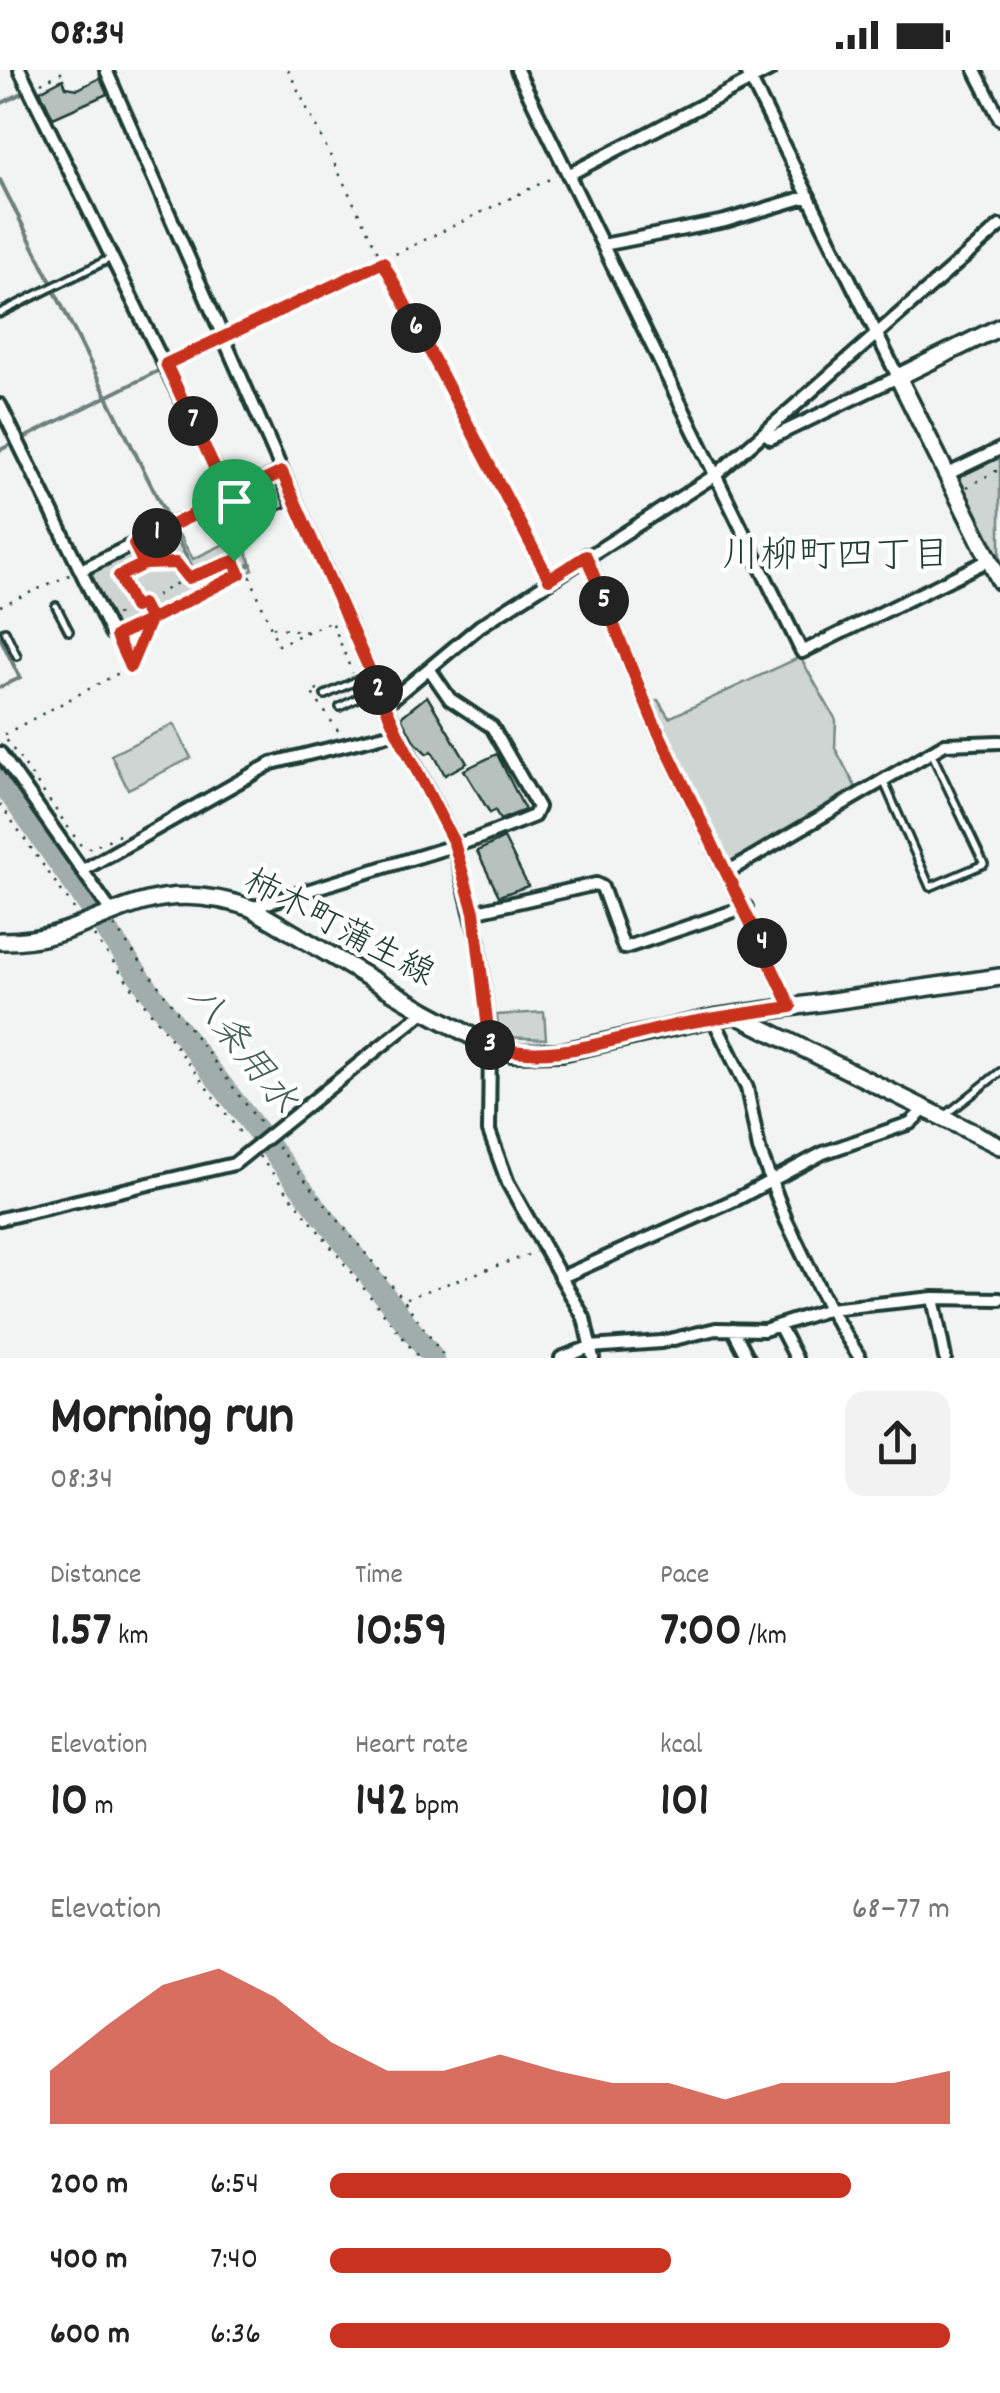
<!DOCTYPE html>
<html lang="en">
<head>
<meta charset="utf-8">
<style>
	:root { --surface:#fff; --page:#f2f2f2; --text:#222; --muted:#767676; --accent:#c8321e }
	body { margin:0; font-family:Dekko,"Klee One",sans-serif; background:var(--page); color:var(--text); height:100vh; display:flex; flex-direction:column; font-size:38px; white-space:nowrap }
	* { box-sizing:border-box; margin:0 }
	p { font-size:32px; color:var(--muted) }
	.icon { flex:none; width:55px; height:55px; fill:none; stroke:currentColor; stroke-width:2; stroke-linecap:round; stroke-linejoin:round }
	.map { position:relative; height:1288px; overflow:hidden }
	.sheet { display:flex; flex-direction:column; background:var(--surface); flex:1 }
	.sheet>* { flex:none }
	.pin { position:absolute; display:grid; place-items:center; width:85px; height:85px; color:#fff; margin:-102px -42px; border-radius:50% 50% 50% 0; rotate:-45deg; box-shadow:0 0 10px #0007 }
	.pin .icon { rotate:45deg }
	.km { position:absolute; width:50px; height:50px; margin:-25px; border-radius:50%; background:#222; color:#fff; font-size:28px; line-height:50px; text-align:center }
	.round { display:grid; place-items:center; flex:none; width:105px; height:105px; border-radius:20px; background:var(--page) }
	.summary { display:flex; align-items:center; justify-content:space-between; height:170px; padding:0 50px }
	h1 { font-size:55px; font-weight:700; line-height:75px }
	.figures { display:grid; grid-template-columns:repeat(3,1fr); gap:15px; height:170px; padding:10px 50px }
	.figures div { display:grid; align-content:center }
	.figures b { font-size:50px; font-weight:700 }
	.figures small { font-size:28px; font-weight:400 }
	.figures p { font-size:28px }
	.chart { height:280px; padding:20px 50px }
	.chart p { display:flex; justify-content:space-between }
	.chart svg { width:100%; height:180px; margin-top:10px; fill:var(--accent); opacity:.7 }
	ul { padding:0 50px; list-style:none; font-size:32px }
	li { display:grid; grid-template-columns:160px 120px 1fr; align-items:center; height:75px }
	li i { height:25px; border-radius:12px; background:var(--accent) }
	.status { display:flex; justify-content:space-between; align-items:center; height:70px; padding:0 50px; background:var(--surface); direction:ltr }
	.status svg { height:28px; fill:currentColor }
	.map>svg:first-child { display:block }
	.green { fill:#ced5d3; stroke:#768984; stroke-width:2.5 }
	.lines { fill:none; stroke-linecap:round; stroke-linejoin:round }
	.stream { stroke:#6d807b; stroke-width:4 }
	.river { stroke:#a1adaa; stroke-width:22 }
	.building { fill:#b7c1bd; stroke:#1f3d34; stroke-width:2.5 }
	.lane-casing { stroke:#1f3d34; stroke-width:12 }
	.street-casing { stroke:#1f3d34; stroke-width:18 }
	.secondary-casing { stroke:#1f3d34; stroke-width:22 }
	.path { stroke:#1f3d34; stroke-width:2.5; stroke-dasharray:2.5 8; stroke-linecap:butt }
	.lane { stroke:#fff; stroke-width:5 }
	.street { stroke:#fff; stroke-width:10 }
	.secondary { stroke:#fff; stroke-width:15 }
	.route-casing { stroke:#fff; stroke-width:20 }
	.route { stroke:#c8321e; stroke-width:12 }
	.labels { text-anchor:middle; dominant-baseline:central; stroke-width:9; stroke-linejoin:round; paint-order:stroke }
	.street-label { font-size:35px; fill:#1f3d34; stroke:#fff }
	.neighbourhood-label { font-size:38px; fill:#1f3d34; stroke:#fff }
	.water-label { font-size:38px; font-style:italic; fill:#465f57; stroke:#fff }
</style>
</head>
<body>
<div class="status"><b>08:34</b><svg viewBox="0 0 49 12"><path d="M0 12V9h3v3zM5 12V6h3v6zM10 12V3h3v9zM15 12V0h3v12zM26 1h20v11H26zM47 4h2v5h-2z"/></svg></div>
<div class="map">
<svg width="1000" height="1288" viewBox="0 0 1000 1288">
	<rect width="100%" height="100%" fill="#f2f3f3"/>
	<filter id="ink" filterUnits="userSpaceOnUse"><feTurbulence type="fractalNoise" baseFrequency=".01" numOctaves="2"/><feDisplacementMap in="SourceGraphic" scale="20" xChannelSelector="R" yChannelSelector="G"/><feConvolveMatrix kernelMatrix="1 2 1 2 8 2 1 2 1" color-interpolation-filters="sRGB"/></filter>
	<g filter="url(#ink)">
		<path class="green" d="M1000 379V510L948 404Z
			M177 461 193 489 241 466 253 500 116 566 91 502Z
			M800 587 836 650 835 678 855 716 854 724 731 794 650 633 658 630 669 648Z
			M174 654 191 688 128 719 111 685Z
			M544 942 546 969 505 967 498 962 497 945Z"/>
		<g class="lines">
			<path class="stream" d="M0 34 24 22 48 70
				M0 110 52 214
				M55 222 167 447
				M0 248 111 193
				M0 380 162 299
				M174 462 203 519 251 494
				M0 567 20 608 0 617"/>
			<path class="river" d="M0 710 159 934 433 1288"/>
		</g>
		<path class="building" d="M100 8 107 24 53 48 40 21 63 9 66 17 78 19Z
			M276 414 286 437 257 450 247 428Z
			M427 626 467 693 445 705 432 681 427 684 414 671 401 647Z
			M497 684 525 740 500 750 495 740 490 743 464 700Z
			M504 768 528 816 499 826 477 781Z"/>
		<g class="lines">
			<g class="lane-casing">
				<path id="lane" d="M0 243 111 188
					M56 536 69 561
					M5 561 17 586
					M325 625 371 604
					M340 637 377 618
					M884 712 930 817 984 794 931 682
					M946 1045 1000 1002"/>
			</g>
			<g class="street-casing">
				<path id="street" d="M20 0 229 427
					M106 0 385 635 454 773 478 870 490 976 489 1061 508 1113 584 1248 593 1288
					M517 0 802 582 989 490
					M746 0 898 307 771 368 765 363
					M975 0 1000 49
					M568 105 770 0
					M603 175 725 151 809 126
					M0 335 111 563
					M948 404 1000 379
					M586 485 652 649 791 937
					M83 499 282 401
					M385 635 480 556 717 404 1000 156
					M0 683 110 840
					M83 800 272 693 397 662
					M729 801 945 674 1000 672
					M251 838 476 769 534 746 538 737 492 657 450 629 430 600
					M473 842 596 814 602 817 624 878 746 837
					M713 948 747 1018 759 1079 786 1150 829 1239 860 1288
					M0 1149 234 1094 425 941
					M562 1207 737 1129 823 1083 910 1053 926 1038
					M933 1228 945 1288
					M779 1255 796 1288
					M733 1259 748 1288
					M561 1288 590 1277 661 1272 716 1259 764 1260 829 1239 933 1228 1000 1229"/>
			</g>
			<g class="secondary-casing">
				<path id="secondary" d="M1000 257 898 307 1000 511
					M0 871C100 873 133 798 251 838L425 941 490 976 512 983 562 982 713 948 1000 907
					M736 945 1000 1076"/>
			</g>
			<path class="path" d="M288 0 430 287 545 501
				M41 13 67 0
				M235 262 556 106
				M176 289 214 272
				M967 417 1000 399
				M143 495 176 493 187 507 144 533
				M113 499 133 536
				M120 506 143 495 139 484
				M196 524 187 507 234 491 240 503
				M0 536 72 504
				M116 545 143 533 151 551 131 596
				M273 557 309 562
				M121 564 248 501 278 575 332 551 352 603
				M318 619 311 622 339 662
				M0 734 77 843
				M119 765 91 778 82 777 3 665 130 597 119 573
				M114 856 264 1059
				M94 866 244 1068
				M278 1077 403 1229 445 1288
				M259 1086 419 1288
				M407 1228 536 1182"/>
			<use href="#lane" class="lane"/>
			<use href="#street" class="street"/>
			<use href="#secondary" class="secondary"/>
		</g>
	</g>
	<g class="lines" filter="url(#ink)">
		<g class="route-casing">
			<path id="route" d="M234 491 240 504 150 550 130 597 116 566 150 550 142 534 134 537 119 506 144 494 134 474 282 402 397 662 454 773 474 842 490 976C550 994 608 970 667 957 708 948 750 943 791 937L652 649 586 486 549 509 383 192 166 294 228 427 134 474 144 494 176 493 188 508 234 491"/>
		</g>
		<use href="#route" class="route"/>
	</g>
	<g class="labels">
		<g class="street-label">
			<text transform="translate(338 860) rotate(28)">柿木町蒲生線</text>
		</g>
		<g class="neighbourhood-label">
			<text x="836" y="488">川柳町四丁目</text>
		</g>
		<g class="water-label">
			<text transform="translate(240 981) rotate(52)">八条用水</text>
		</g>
	</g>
</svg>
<div class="pin" style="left:234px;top:491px;background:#1e9e55"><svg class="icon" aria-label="arrive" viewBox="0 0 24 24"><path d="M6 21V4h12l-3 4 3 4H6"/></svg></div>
<b class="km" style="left:157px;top:463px">1</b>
<b class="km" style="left:378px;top:620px">2</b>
<b class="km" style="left:490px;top:975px">3</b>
<b class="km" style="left:762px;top:873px">4</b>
<b class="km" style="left:604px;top:531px">5</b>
<b class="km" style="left:416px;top:258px">6</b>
<b class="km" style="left:193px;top:351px">7</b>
</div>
<section class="sheet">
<div class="summary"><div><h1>Morning run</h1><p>08:34</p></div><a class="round"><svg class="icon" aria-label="share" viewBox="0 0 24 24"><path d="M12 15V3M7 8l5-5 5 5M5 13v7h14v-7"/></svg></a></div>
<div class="figures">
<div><p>Distance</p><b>1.57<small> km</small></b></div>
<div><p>Time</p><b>10:59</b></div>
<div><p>Pace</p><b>7:00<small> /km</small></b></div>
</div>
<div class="figures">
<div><p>Elevation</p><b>10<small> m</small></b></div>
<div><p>Heart rate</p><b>142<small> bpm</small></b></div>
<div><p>kcal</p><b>101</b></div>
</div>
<div class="chart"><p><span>Elevation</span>68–77 m</p>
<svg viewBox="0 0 160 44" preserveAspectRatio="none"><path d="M0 44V31L10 20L20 10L30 6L40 13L50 24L60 31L70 31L80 27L90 31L100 34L110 34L120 38L130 34L140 34L150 34L160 31V44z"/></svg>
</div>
<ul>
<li><b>200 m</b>6:54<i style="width:84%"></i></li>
<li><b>400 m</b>7:40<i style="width:55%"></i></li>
<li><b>600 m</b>6:36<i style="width:100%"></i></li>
</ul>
</section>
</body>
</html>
